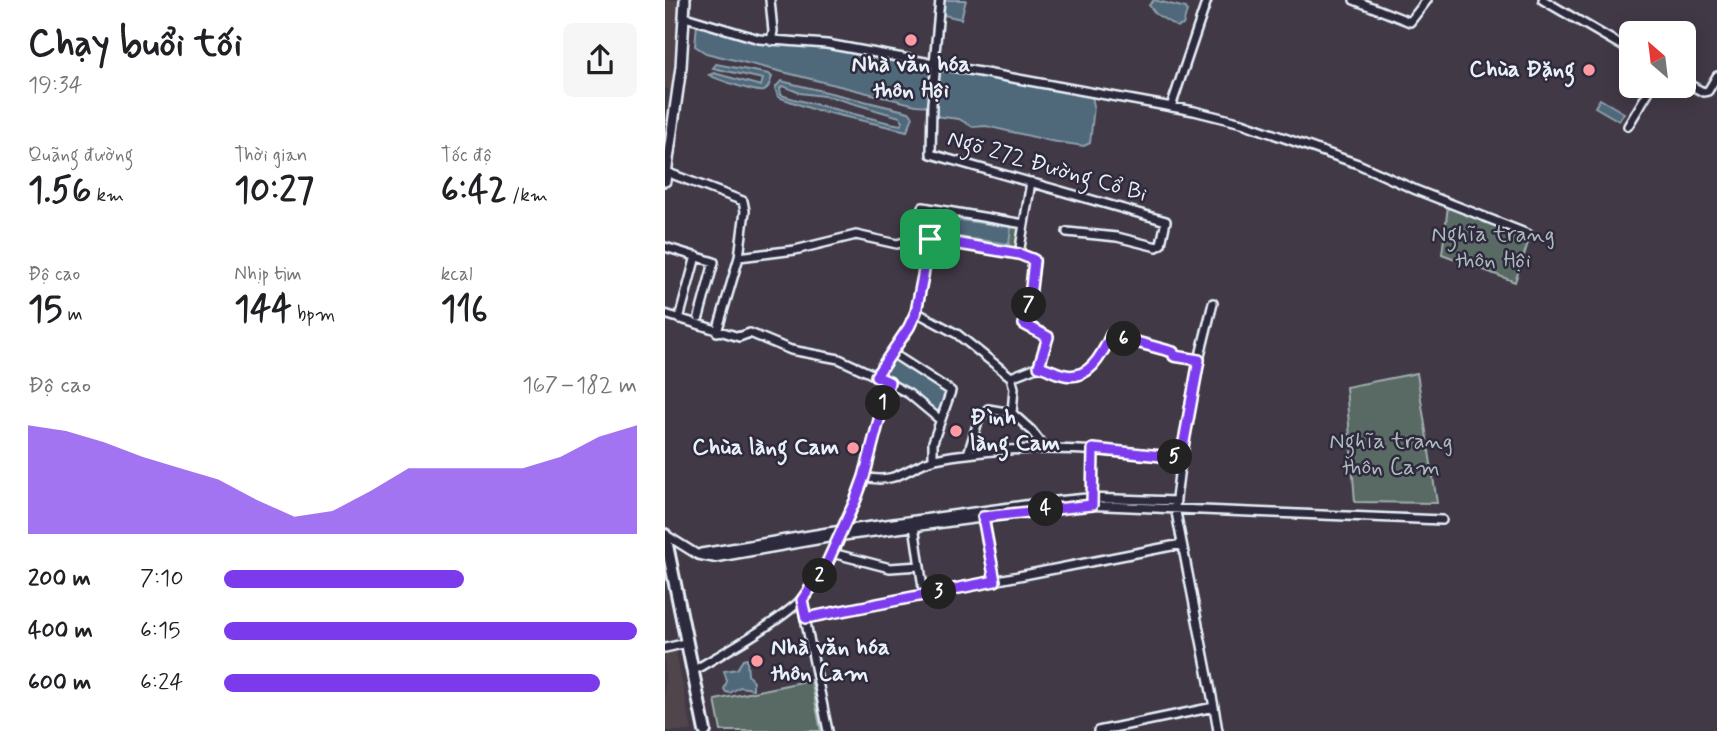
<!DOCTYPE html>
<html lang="vi">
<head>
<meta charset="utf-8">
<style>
	:root { --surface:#fff; --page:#f6f6f6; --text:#202124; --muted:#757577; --accent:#7c3aed }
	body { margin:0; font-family:Mynerve,sans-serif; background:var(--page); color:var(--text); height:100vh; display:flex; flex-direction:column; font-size:26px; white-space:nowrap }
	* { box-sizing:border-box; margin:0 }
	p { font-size:23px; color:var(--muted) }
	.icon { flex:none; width:38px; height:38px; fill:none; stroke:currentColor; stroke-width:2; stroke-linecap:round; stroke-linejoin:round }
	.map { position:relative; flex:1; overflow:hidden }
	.drawer { display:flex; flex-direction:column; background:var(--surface); width:665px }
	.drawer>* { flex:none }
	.needle { width:46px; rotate:332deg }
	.buttons { position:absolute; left:954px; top:21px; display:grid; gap:14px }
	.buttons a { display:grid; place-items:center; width:77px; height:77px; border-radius:10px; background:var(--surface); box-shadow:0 4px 18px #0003; font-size:35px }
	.pin { position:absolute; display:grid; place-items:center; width:60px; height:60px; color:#fff; margin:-30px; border-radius:14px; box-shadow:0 4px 10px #0006 }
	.km { position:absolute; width:35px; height:35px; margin:-18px; border-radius:50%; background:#222; color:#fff; font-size:19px; line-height:35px; text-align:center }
	.round { display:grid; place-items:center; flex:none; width:74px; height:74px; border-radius:10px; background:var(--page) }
	.overview { display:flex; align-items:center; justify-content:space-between; height:119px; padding:0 28px }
	h1 { font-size:38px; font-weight:700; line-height:52px }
	.metrics { display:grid; grid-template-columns:repeat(3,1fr); gap:10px; height:119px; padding:7px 28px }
	.metrics div { display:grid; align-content:center }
	.metrics b { font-size:35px; font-weight:700 }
	.metrics small { font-size:19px; font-weight:400 }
	.metrics p { font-size:19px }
	.chart { height:196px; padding:14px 28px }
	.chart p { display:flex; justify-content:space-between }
	.chart svg { width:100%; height:126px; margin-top:7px; fill:var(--accent); opacity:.7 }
	ul { padding:0 28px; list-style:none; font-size:23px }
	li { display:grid; grid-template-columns:112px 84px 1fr; align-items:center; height:52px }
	li i { height:18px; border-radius:9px; background:var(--accent) }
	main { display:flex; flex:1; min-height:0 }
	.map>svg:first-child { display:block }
	.built { fill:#4f444c }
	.green { fill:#586a63; stroke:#a0aeae; stroke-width:2 }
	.water { fill:#50687a; stroke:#8d9fac; stroke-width:2; fill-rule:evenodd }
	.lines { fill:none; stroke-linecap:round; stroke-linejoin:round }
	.minor-casing { stroke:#e8f1f8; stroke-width:12 }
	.tertiary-casing { stroke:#e8f1f8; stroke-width:14 }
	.secondary-casing { stroke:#e8f1f8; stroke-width:16 }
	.minor { stroke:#2f2a3d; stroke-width:7 }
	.tertiary { stroke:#2f2a3d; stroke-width:9 }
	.secondary { stroke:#2f2a3d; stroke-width:10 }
	.route-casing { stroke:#fff; stroke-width:14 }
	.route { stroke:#7c3aed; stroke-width:9 }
	.poi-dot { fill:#ff9aa2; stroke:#2f2a3d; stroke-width:2.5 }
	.labels { text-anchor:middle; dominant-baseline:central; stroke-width:5; stroke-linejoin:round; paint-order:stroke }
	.poi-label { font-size:23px; font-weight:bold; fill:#e8f1f8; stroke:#2f2a3d; text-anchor:end }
	.street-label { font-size:23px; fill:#e8f1f8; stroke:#2f2a3d }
	.park-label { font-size:23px; fill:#aebbbc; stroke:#2f2a3d }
</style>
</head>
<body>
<main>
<section class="drawer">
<div class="overview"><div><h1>Chạy buổi tối</h1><p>19:34</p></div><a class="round"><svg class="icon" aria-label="share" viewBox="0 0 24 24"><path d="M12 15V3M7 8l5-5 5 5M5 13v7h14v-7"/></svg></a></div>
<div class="metrics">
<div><p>Quãng đường</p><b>1.56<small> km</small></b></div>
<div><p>Thời gian</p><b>10:27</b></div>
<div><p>Tốc độ</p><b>6:42<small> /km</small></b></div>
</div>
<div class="metrics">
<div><p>Độ cao</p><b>15<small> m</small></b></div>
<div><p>Nhịp tim</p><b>144<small> bpm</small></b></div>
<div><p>kcal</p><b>116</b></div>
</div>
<div class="chart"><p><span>Độ cao</span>167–182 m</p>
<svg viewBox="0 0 160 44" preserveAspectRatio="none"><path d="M0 44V6L10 8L20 12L30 17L40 21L50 25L60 32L70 38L80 36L90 29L100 21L110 21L120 21L130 21L140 17L150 10L160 6V44z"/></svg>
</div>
<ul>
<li><b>200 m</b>7:10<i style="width:58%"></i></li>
<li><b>400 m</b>6:15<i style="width:100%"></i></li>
<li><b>600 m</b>6:24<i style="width:91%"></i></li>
</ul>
</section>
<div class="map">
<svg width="1052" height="731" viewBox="0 0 1052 731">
	<rect width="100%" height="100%" fill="#423946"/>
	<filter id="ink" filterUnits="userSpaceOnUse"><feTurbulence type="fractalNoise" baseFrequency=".0143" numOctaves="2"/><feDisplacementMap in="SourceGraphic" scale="14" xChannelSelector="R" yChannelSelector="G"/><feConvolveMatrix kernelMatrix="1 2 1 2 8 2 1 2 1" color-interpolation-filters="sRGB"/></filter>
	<g filter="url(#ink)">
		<path class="built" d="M0 0H15L6 91 0 88Z
			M10 647 27 731H0V649Z"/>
		<path class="green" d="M783 206 865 237 850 282 777 254Z
			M258 207 359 224 354 254 272 240 274 225 256 221Z
			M752 373 772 503 690 502 681 387Z
			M146 680 156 731H56L50 700Z"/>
		<path class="water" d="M278 0H301L296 19 275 14Z
			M489 0 521 8 522 11 518 25 512 27 491 14 484 5Z
			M32 24 96 44 144 46 250 62 266 68 263 106 251 105 41 53 30 46Z
			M51 64 104 74 107 77C105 81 104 89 99 91 91 93 51 79 44 75L49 73 96 86 98 79 48 68Z
			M278 69 427 96 429 106 425 143 419 146 386 141 321 126 308 127 294 119 270 116 272 75Z
			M116 81 244 112 248 117 242 131 147 109 113 97 110 88ZM118 86 135 93 166 97 235 117 238 121 236 125 225 123 129 99 116 95 115 88Z
			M935 99 959 113 954 121 930 107Z
			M281 218 346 227 344 244 279 235Z
			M228 359 281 392 282 395 273 412 221 375 219 369Z
			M82 659 83 675 88 682V689L75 687 65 693 61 692 59 689 62 681 59 671 72 669 78 660Z"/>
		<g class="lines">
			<g class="minor-casing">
				<path id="minor" d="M105 0 108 31 106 41
					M689 0 745 22 762 0
					M878 0 966 51
					M20 17 94 39 162 44 271 64 267 103 266 154 501 221 496 244 492 247 452 237 402 232
					M269 63 275 0
					M271 64 529 111 577 123 693 164 751 190 863 234
					M1018 81 1038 92 1043 91 1052 76
					M506 107 542 0
					M963 126 987 86
					M1 172 78 201 80 211 74 257 130 250 191 235 232 244 253 238 354 254 366 182
					M253 238 258 207 359 224
					M0 247 49 262 34 317
					M354 254 366 258 370 262 364 306 359 324 383 337 374 366
					M548 303 534 360 516 458 510 507 549 707
					M251 312 266 239
					M0 314 74 337 85 333 126 350 174 359 211 376 244 327 251 312 292 334 346 377 374 366C382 368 388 372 396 374 423 383 437 355 445 336L508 352 509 356 534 360
					M14 319 31 256
					M52 332 74 257
					M227 353 286 391 268 442V460
					M211 376 244 394 274 419
					M346 377 349 388 347 413
					M303 454 314 418 323 409 347 413 366 430 380 448
					M199 477 224 382
					M427 501 428 449
					M318 515 330 581
					M249 525 259 595
					M1 535 33 555 49 558 163 538 417 505 777 520
					M36 553 163 532 381 502 422 498 511 501
					M167 553 225 568 255 566
					M137 599 140 618 517 544
					M140 618 163 731
					M0 648 22 643
					M28 671C61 651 119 620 143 593 170 562 184 515 199 477 233 485 241 467 270 459 280 457 291 455 302 454 374 444 445 451 516 458
					M433 731 549 707 553 731"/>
			</g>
			<g class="tertiary-casing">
				<path id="tertiary" d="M0 181 16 67 20 0"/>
			</g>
			<g class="secondary-casing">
				<path id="secondary" d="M0 535 40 731"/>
			</g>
			<use href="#minor" class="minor"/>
			<use href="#tertiary" class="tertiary"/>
			<use href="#secondary" class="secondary"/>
		</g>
	</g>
	<g class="lines" filter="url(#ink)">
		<g class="route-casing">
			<path id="route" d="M265 239 354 254 369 260 364 306 359 324 383 337 374 366C382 368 388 372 396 374 423 383 437 355 446 335L508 352 509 356 534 360 516 458 428 449 427 505 318 517 330 581 141 618 137 600 161 565 191 499 199 477 224 382 211 376 244 327 251 312Z"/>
		</g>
		<use href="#route" class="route"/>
	</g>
	<g class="poi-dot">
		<circle cx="246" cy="40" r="7"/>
		<circle cx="924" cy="70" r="7"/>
		<circle cx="291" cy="431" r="7"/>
		<circle cx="188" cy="448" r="7"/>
		<circle cx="92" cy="661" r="7"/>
	</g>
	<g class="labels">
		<g class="poi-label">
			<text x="246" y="65" text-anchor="middle">Nhà văn hóa<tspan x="246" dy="26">thôn Hội</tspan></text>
			<text x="910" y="70">Chùa Đặng</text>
			<text x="305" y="418" text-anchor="start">Đình<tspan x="305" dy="26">làng Cam</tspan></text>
			<text x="174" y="448">Chùa làng Cam</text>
			<text x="106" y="648" text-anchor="start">Nhà văn hóa<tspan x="106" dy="26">thôn Cam</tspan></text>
		</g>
		<g class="street-label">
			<text transform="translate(382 167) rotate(16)">Ngõ 272 Đường Cổ Bi</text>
		</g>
		<g class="park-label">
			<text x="828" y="235">Nghĩa trang<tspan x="828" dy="26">thôn Hội</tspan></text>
			<text x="726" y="442">Nghĩa trang<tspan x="726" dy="26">thôn Cam</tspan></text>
		</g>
	</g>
</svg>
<div class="buttons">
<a><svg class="needle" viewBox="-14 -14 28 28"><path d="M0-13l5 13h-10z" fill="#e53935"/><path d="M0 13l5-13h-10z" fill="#757577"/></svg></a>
</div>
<div class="pin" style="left:265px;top:239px;background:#1e9e55"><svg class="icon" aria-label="arrive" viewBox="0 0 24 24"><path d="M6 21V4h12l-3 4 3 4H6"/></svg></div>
<b class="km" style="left:218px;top:403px">1</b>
<b class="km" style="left:155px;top:576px">2</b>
<b class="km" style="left:274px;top:592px">3</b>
<b class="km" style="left:381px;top:509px">4</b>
<b class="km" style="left:510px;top:457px">5</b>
<b class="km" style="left:459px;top:339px">6</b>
<b class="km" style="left:364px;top:305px">7</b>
</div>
</main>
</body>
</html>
